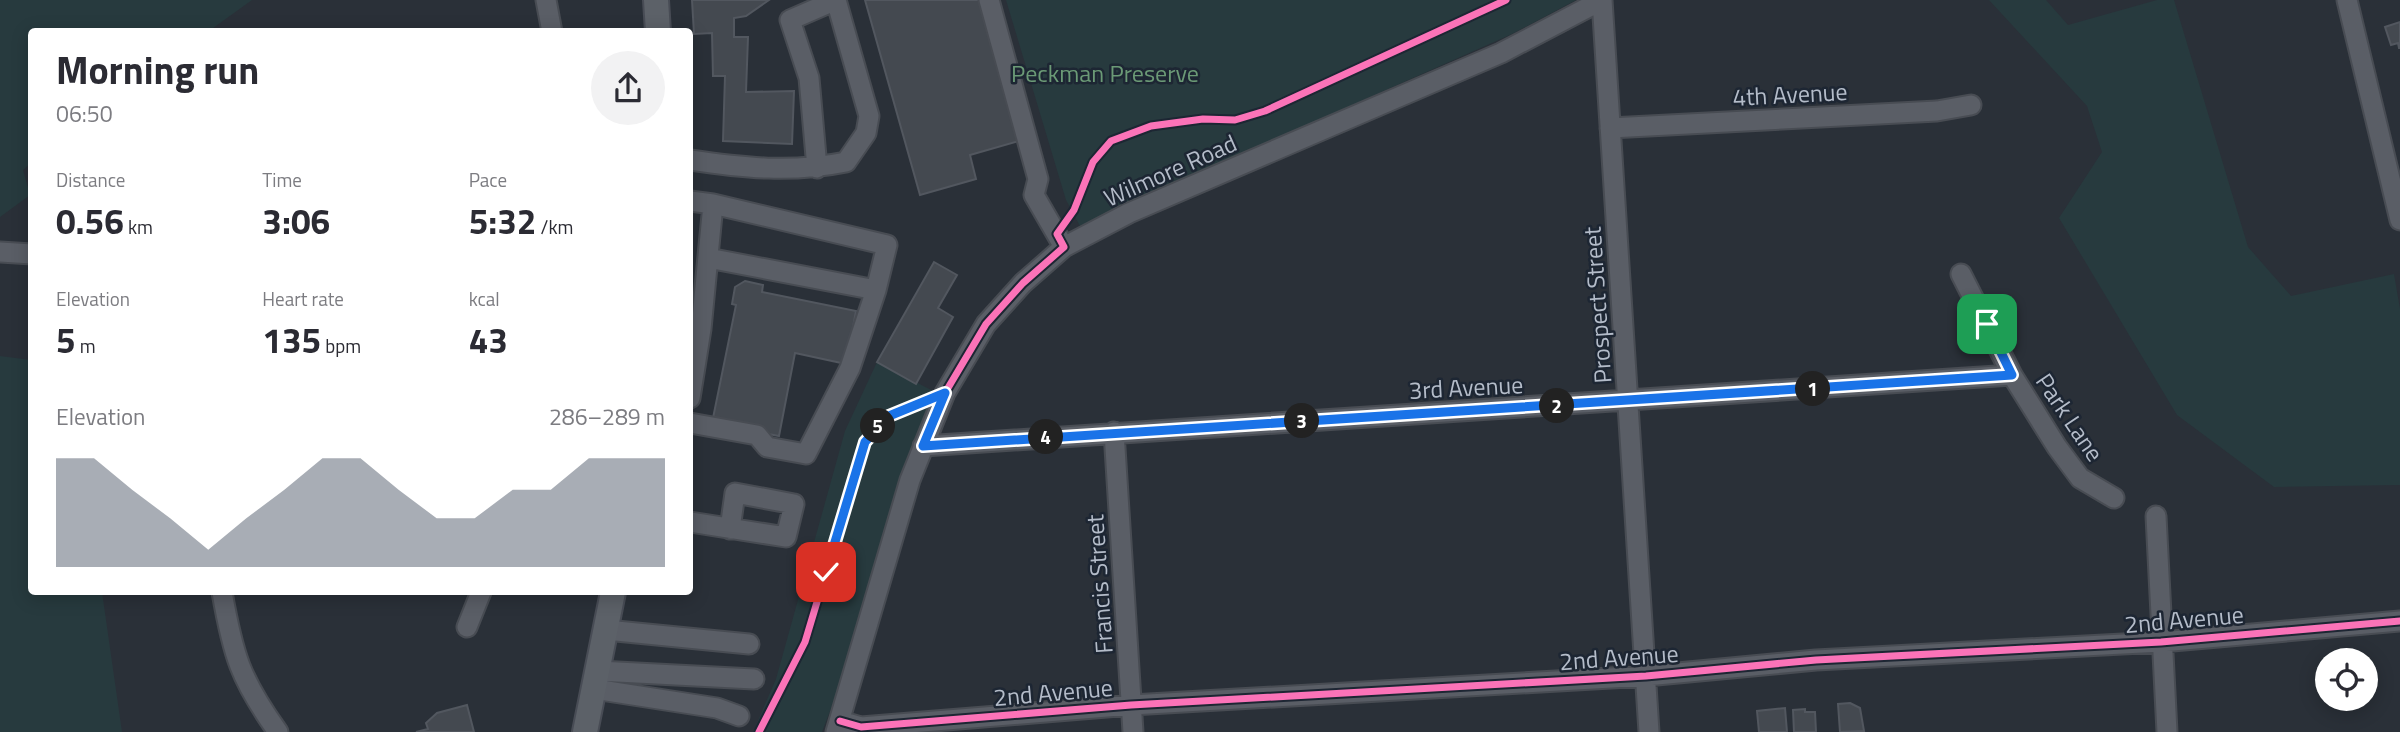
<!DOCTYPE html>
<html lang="en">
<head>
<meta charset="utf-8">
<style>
	:root { --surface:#fff; --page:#f2f2f3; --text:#2b2b33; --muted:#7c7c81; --accent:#848b96 }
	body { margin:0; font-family:"Titillium Web",sans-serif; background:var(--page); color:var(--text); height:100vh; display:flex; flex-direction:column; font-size:26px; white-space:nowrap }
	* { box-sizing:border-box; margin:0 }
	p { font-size:23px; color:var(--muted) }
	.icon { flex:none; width:38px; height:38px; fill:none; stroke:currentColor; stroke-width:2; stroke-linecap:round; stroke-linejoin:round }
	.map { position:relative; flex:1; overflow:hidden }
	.side { position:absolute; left:28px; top:28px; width:665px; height:567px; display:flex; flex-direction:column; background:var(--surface); border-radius:7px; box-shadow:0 4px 18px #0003 }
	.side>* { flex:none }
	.tools { position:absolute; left:2315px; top:648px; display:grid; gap:14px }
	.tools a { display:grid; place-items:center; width:63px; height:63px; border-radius:50%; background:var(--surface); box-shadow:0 4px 18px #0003; font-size:35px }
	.pin { position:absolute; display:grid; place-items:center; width:60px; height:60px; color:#fff; margin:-30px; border-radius:14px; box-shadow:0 4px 10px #0006 }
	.km { position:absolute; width:35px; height:35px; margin:-18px; border-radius:50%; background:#222; color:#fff; font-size:19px; line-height:35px; text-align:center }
	.round { display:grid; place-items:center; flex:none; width:74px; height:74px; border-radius:37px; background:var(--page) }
	.summary { display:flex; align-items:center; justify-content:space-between; height:119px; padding:0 28px }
	h1 { font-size:38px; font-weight:700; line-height:52px }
	.stats { display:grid; grid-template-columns:repeat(3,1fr); gap:10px; height:119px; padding:7px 28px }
	.stats div { display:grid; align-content:center }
	.stats b { font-size:35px; font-weight:700 }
	.stats small { font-size:19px; font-weight:400 }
	.stats p { font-size:19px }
	.chart { height:196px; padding:14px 28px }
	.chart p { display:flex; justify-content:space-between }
	.chart svg { width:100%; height:126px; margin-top:7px; fill:var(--accent); opacity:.7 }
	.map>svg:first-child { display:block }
	.green { fill:#273a3e }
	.building { fill:#444950; stroke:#52575f; stroke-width:2 }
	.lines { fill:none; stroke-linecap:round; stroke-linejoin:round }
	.minor-casing { stroke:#484c53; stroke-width:23 }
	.major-casing { stroke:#484c55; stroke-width:28 }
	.minor { stroke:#5a5e66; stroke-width:19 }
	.major { stroke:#5c6168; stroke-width:24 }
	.cycleway-casing { stroke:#1d2633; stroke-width:11 }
	.cycleway { stroke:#fb73b8; stroke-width:7 }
	.route-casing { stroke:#fff; stroke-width:14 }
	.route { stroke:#1a73e8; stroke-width:9 }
	.labels { text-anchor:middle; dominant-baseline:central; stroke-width:5; stroke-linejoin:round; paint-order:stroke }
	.park-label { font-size:24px; fill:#6b9a76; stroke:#1d2633 }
	.street-label { font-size:24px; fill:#b4bcc9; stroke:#1d2633 }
</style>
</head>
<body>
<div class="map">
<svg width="2400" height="732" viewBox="0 0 2400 732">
	<rect width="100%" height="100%" fill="#2a3038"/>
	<path class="green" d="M0 0H252L209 31 32 32 31 163 23 170 30 195 0 217Z
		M1006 0H1576L1512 34 1080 226 1066 200Z
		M1989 0H2046L2068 25 2157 0H2174L2248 247 2291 296 2394 274 2400 309V485L2274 487 2177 415 2059 218 2102 152 2087 106Z
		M0 356 31 360 32 592H102L122 732H0Z
		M877 362 935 392C887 503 867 621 822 732H753L776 679 845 431Z"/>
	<path class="building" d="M692 0H769L746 16 734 18V37H748L746 92 794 91 792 144 723 141 725 76H713L712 33 694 34Z
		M865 0H979L1019 141 970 155 976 179 920 195Z
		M2400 22V48H2399L2398 43 2391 45 2385 27Z
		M934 262 957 275 938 308 953 317 916 384 877 362Z
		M745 281 763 285 762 292 856 311 846 364 795 353 779 436 712 423 736 305 732 304 735 287Z
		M1850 703 1860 708 1864 731 1840 732 1838 704Z
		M467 705 474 732H416L428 729 426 723 437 713Z
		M1785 708 1787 732H1759L1757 711Z
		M1805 709V712H1815L1816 732H1794L1793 710Z"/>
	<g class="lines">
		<g class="minor-casing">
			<path id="minor" d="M546 0 552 32
				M989 0 1038 179 1034 195 1064 247
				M1602 0 1649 732
				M2347 0 2400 220
				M1610 128 1937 111 1971 105
				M690 160C744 168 792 173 846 162L866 133 869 116 836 0 790 20 809 78 817 168
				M690 201 713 204 701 329 690 328
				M0 252 32 254
				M708 258 876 290
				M1961 274 2012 375 2057 447 2080 478 2114 498
				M690 398 701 329
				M690 423 757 435 767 447 806 454 850 368 876 290 887 245 713 204
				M1114 432 1133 732
				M923 446 2012 375
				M2156 516 2167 732
				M690 522 786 537 794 504 735 493 730 529
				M222 592C233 655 240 679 278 732
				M467 627 481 592
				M606 630 749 644
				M598 671 754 679
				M594 689 717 708 739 716
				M840 721 861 727 1131 705 1646 676 1816 660 2161 642 2400 621
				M836 732 910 480 945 393 986 324 1023 283 1064 247 1129 213 1501 53 1602 0"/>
		</g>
		<g class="major-casing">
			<path id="major" d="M656 0 658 32
				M585 732 613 592"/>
		</g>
		<use href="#minor" class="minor"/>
		<use href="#major" class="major"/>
		<g class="cycleway-casing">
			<path id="cycleway" d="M840 721 861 727 1131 705 1646 676 1816 660 2161 642 2400 621
				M759 732 805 642 865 442 889 416 945 393 986 324 1023 283 1064 247 1057 234 1074 210 1093 162 1111 141 1151 126 1203 119 1235 120 1265 111 1506 0"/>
		</g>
		<use href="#cycleway" class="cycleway"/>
	</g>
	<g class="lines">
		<g class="route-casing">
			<path id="route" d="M826 572 865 442 889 416 945 393 923 446 2012 375 1987 324"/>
		</g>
		<use href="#route" class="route"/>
	</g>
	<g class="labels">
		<g class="park-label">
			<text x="1105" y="73">Peckman Preserve</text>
		</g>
		<g class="street-label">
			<text transform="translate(1790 94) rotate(-3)">4th Avenue</text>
			<text transform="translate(1170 170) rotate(-24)">Wilmore Road</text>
			<text transform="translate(1597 305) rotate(-94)">Prospect Street</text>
			<text transform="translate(1466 387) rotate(-3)">3rd Avenue</text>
			<text transform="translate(2070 417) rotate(56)">Park Lane</text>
			<text transform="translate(1099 584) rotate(-94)">Francis Street</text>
			<text transform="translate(2184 619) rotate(-5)">2nd Avenue</text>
			<text transform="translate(1619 657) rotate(-4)">2nd Avenue</text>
			<text transform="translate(1053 692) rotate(-5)">2nd Avenue</text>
		</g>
	</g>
</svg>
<div class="tools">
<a><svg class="icon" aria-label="locate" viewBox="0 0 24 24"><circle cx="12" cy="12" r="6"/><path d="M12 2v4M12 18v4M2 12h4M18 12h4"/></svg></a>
</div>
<div class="pin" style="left:1987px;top:324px;background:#1e9e55"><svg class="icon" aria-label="arrive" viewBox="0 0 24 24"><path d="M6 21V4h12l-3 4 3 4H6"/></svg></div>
<div class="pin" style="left:826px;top:572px;background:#d93025"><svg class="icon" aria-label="check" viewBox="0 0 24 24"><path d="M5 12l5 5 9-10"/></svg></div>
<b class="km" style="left:1813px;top:389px">1</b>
<b class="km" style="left:1557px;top:406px">2</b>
<b class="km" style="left:1302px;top:421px">3</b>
<b class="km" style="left:1046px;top:437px">4</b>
<b class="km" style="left:878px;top:426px">5</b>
<section class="side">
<div class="summary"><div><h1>Morning run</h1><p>06:50</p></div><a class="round"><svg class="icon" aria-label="share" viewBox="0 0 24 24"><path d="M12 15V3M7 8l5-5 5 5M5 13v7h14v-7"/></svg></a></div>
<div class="stats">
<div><p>Distance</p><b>0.56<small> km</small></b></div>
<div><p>Time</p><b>3:06</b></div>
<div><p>Pace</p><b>5:32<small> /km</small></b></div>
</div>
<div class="stats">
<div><p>Elevation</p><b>5<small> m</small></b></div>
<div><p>Heart rate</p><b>135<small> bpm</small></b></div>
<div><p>kcal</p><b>43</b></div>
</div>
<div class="chart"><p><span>Elevation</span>286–289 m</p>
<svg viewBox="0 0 160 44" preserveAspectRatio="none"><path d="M0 44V6L10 6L20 17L30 27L40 38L50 27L60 17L70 6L80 6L90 17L100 27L110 27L120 17L130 17L140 6L150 6L160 6V44z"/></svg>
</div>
</section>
</div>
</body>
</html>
